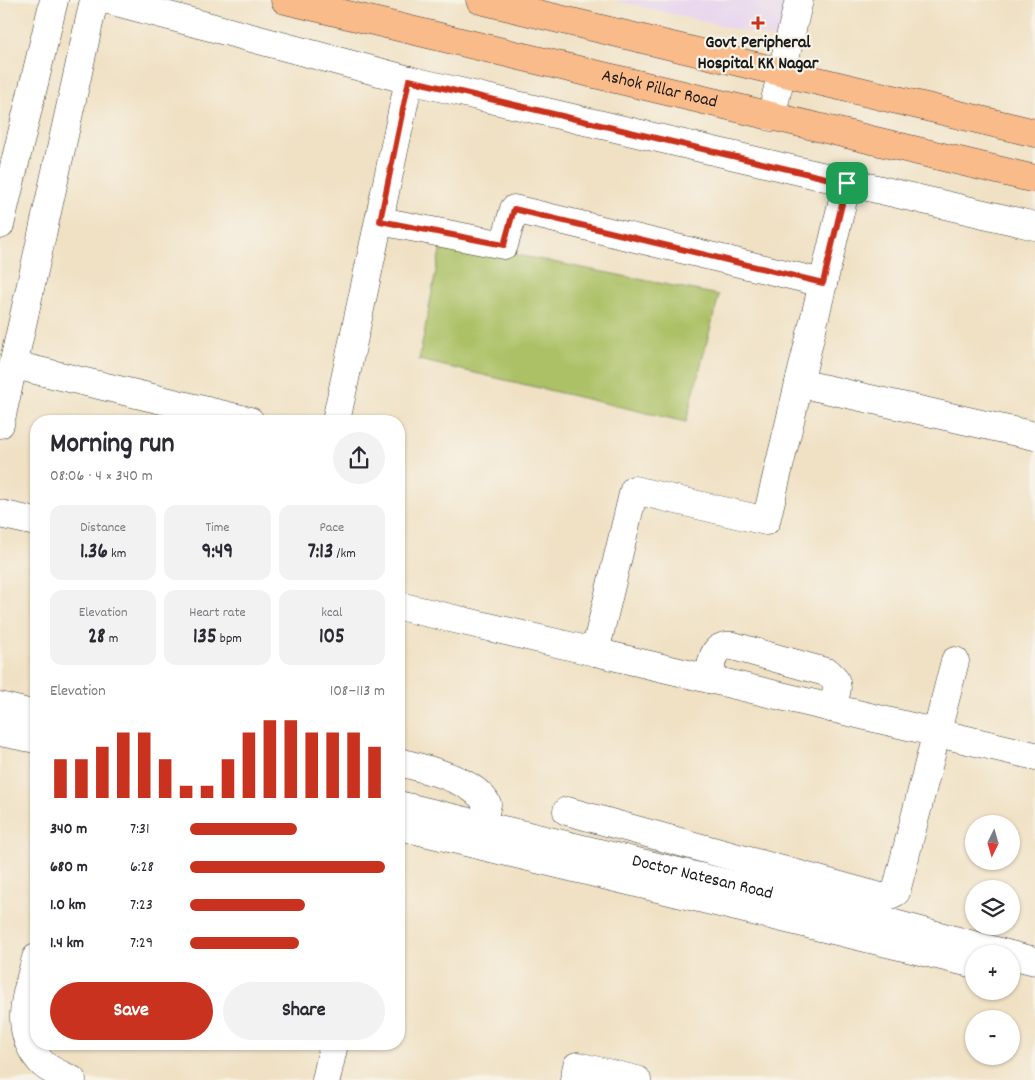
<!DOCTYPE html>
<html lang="en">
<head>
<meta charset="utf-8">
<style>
	:root { --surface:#fff; --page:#f2f2f3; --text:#2b2b33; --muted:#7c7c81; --accent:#c8321e }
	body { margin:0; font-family:Dekko,sans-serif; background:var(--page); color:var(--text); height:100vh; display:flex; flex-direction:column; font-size:19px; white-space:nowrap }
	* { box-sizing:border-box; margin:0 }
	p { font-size:16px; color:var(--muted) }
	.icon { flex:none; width:28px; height:28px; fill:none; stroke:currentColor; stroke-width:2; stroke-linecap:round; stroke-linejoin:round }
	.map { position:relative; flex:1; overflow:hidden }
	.side { position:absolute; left:30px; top:415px; width:375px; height:635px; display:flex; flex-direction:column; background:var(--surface); border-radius:20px; box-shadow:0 1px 4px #0004 }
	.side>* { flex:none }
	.needle { width:32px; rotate:185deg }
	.controls { position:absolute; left:965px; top:815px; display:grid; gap:10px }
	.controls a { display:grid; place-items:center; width:55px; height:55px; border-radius:50%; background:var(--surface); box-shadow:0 1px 4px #0004; font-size:25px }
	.pin { position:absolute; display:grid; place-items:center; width:42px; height:42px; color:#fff; margin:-21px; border-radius:10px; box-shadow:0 2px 8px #0006 }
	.round { display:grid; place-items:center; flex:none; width:52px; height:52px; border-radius:26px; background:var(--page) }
	.summary { display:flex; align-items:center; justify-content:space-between; height:85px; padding:0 20px }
	h1 { font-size:28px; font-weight:700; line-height:38px }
	.figures { display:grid; grid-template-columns:repeat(3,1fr); gap:8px; height:85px; padding:5px 20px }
	.figures div { display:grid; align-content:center; border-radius:12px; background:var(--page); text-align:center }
	.figures b { font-size:21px; font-weight:700 }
	.figures small { font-size:14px; font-weight:400 }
	.figures p { font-size:14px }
	.chart { height:140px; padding:10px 20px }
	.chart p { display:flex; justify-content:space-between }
	.chart svg { width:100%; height:90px; margin-top:5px; stroke:var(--accent); stroke-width:6 }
	.button { display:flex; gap:10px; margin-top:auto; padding:10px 20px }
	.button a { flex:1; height:58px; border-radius:30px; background:var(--accent); color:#fff; font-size:20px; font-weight:700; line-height:58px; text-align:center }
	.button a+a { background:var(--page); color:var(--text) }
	ul { padding:0 20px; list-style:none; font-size:16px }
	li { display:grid; grid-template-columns:80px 60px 1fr; align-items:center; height:38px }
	li i { height:12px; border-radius:6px; background:var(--accent) }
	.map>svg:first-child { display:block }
	.built { fill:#e6d2f0 }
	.green { fill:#acc166; stroke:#646e41 }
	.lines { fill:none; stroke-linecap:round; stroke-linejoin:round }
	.minor-casing { stroke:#3c3a35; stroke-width:29 }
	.major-casing { stroke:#3c3a35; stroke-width:29 }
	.minor { stroke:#fff; stroke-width:28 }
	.major { stroke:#fabb8b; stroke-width:28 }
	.route-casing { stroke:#fff; stroke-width:10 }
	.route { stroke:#c8321e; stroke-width:6 }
	.poi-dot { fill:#c8321e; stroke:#f7f3e8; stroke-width:2 }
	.labels { text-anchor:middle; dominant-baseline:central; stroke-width:4.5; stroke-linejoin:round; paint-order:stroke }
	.poi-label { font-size:18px; font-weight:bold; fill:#1c1c1c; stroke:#f7f3e8 }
	.street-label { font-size:18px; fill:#1c1c1c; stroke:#f7f3e8 }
</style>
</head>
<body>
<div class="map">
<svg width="1035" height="1080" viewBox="0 0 1035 1080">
	<rect width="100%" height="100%" fill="#f7f3e8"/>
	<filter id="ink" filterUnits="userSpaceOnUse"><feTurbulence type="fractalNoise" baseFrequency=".02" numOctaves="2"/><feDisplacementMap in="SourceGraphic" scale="10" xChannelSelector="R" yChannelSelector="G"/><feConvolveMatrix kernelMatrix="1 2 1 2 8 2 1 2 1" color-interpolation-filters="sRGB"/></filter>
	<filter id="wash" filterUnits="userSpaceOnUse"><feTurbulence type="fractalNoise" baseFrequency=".0096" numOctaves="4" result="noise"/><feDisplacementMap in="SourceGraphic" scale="20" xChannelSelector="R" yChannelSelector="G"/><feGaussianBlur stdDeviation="1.12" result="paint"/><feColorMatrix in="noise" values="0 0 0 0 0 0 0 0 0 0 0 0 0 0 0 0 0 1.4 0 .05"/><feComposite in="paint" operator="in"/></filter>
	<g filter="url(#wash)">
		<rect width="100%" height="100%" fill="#f0e1c4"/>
		<path class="built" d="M614 0H813L802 45Z"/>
		<path class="green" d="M442 240 719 295 686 422 419 360Z"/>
	</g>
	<g filter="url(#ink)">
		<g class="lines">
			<g class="minor-casing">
				<g id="minor">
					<path d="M109 0 409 80 1035 226"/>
					<path d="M771 117 799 0"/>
					<path d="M847 183 766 521 634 490 595 652 1035 756"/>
					<path d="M380 221 504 245 514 209 823 283"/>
					<path d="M0 225 54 0"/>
					<path d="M14 365 250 421"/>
					<path d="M799 383 1035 436"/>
					<path d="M336 421 409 80"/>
					<path d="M0 424 94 0"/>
					<path d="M0 514 36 522"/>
					<path d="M399 606 595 652"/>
					<path d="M709 679C712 662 711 644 733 646L829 673C842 684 836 694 831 708"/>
					<path d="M0 706 36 715"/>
					<path d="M0 732 36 739"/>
					<path d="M399 762C424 769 474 779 487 804L482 825"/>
					<path id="s1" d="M399 805 887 922 1007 954"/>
					<path d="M567 811 884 898 896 892 955 661"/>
					<path d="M399 826 970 963"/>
					<path d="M1011 955 1035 961"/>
					<path d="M36 958C27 994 12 1029 41 1062 48 1070 62 1075 72 1080"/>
					<path d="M326 1080 334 1044"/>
					<path d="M574 1080 577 1066 637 1080"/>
				</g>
			</g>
			<g class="major-casing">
				<g id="major">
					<path id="s2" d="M285 0 1035 179"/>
					<path d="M480 0 1035 133"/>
				</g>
			</g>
			<use href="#minor" class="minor"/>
			<use href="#major" class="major"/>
		</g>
	</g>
	<g class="lines" filter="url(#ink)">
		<g class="route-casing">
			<path id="route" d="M409 80 847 183 823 283 514 209 504 245 380 221Z"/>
		</g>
		<use href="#route" class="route"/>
	</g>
	<path class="poi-dot" d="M755.5 15.5h5v5h5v5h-5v5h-5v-5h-5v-5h5z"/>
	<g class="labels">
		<g class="poi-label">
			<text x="758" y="43">Govt Peripheral<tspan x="758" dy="21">Hospital KK Nagar</tspan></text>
		</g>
		<g class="street-label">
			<text stroke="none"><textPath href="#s2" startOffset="385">Ashok Pillar Road</textPath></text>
			<text stroke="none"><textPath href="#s1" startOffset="312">Doctor Natesan Road</textPath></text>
		</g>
	</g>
</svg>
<div class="controls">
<a><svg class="needle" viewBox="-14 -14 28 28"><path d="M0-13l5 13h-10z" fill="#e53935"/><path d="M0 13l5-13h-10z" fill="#7c7c81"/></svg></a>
<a><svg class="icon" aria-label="layers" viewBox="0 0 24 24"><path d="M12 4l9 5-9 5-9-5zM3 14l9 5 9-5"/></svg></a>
<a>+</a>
<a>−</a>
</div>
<div class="pin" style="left:847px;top:183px;background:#1e9e55"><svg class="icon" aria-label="arrive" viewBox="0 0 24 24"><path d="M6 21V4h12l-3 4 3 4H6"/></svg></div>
<section class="side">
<div class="summary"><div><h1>Morning run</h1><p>08:06 · 4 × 340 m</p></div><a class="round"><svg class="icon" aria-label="share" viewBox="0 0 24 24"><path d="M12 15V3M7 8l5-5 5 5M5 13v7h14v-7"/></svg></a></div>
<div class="figures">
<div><p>Distance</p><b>1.36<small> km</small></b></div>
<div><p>Time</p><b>9:49</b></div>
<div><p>Pace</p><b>7:13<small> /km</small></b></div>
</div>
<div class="figures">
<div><p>Elevation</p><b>28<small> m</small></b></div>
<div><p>Heart rate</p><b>135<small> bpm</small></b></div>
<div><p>kcal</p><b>105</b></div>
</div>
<div class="chart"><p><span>Elevation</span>108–113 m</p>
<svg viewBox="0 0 160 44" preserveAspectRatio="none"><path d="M5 44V25M15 44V25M25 44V19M35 44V12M45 44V12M55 44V25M65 44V38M75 44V38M85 44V25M95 44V12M105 44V6M115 44V6M125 44V12M135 44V12M145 44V12M155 44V19"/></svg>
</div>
<ul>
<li><b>340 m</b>7:31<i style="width:55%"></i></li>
<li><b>680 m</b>6:28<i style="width:100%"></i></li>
<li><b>1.0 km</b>7:23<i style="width:59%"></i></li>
<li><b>1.4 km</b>7:29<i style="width:56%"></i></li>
</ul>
<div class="button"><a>Save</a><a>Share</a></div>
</section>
</div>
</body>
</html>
